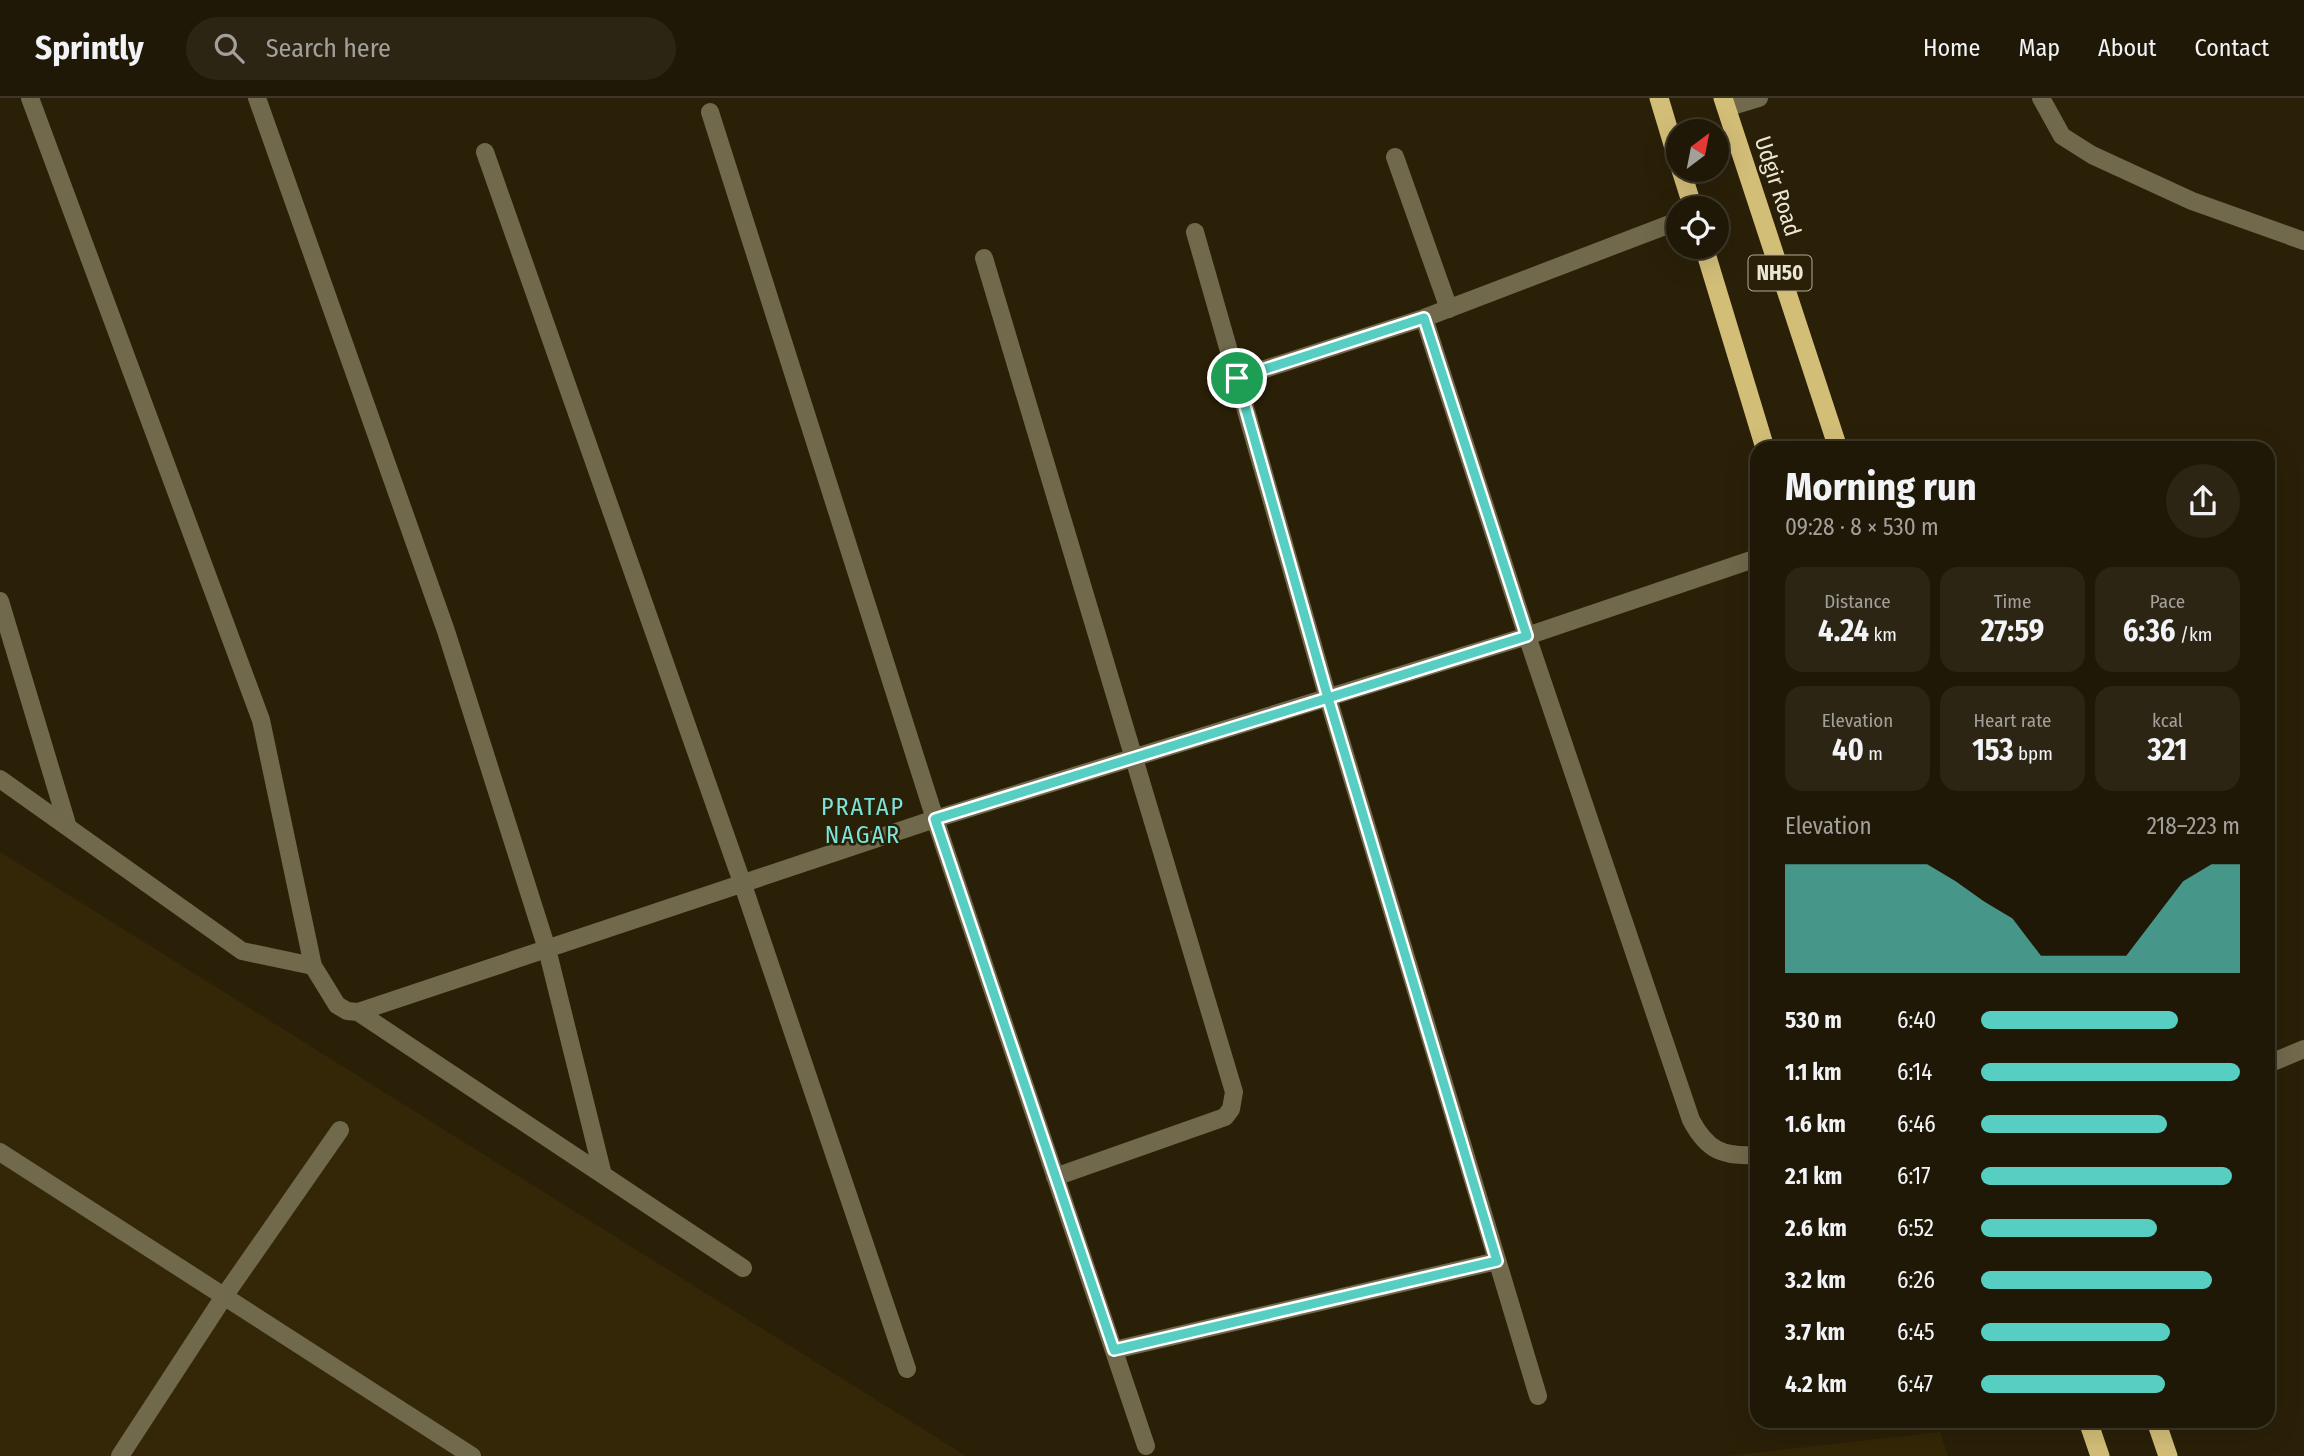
<!DOCTYPE html>
<html lang="en">
<head>
<meta charset="utf-8">
<style>
	:root { --surface:#201806; --page:#2d2514; --text:#f1f3f6; --muted:#a2a09b; --line:#3d3728; --accent:#57cec2 }
	body { margin:0; font-family:"Fira Sans Condensed",sans-serif; background:var(--page); color:var(--text); height:100vh; display:flex; flex-direction:column; font-size:26px; white-space:nowrap }
	* { box-sizing:border-box; margin:0 }
	p { font-size:23px; color:var(--muted) }
	.icon { flex:none; width:38px; height:38px; fill:none; stroke:currentColor; stroke-width:2; stroke-linecap:round; stroke-linejoin:round }
	.map { position:relative; flex:1; overflow:hidden }
	.panel { position:absolute; left:1750px; top:343px; width:525px; height:987px; display:flex; flex-direction:column; background:var(--surface); border-radius:21px; box-shadow:0 7px 28px #0002,0 0 0 2px var(--line) }
	.panel>* { flex:none }
	.needle { width:46px; rotate:32deg }
	.buttons { position:absolute; left:1666px; top:21px; display:grid; gap:14px }
	.buttons a { display:grid; place-items:center; width:63px; height:63px; border-radius:50%; background:var(--surface); box-shadow:0 7px 28px #0002,0 0 0 2px var(--line); font-size:35px }
	.pin { position:absolute; display:grid; place-items:center; width:60px; height:60px; color:#fff; margin:-30px; border:4px solid #fff; border-radius:50%; box-shadow:0 2px 7px #0007 }
	.round { display:grid; place-items:center; flex:none; width:74px; height:74px; border-radius:37px; background:var(--page) }
	.summary { display:flex; align-items:center; justify-content:space-between; height:119px; padding:0 35px }
	h1 { font-size:38px; font-weight:700; line-height:52px }
	.stats { display:grid; grid-template-columns:repeat(3,1fr); gap:10px; height:119px; padding:7px 35px }
	.stats div { display:grid; align-content:center; border-radius:18px; background:var(--page); text-align:center }
	.stats b { font-size:30px; font-weight:700 }
	.stats small { font-size:19px; font-weight:400 }
	.stats p { font-size:19px }
	.chart { height:196px; padding:14px 35px }
	.chart p { display:flex; justify-content:space-between }
	.chart svg { width:100%; height:126px; margin-top:7px; fill:var(--accent); opacity:.7 }
	ul { padding:0 35px; list-style:none; font-size:23px }
	li { display:grid; grid-template-columns:112px 84px 1fr; align-items:center; height:52px }
	li i { height:18px; border-radius:9px; background:var(--accent) }
	header { display:flex; align-items:center; gap:42px; box-sizing:border-box; height:98px; padding:0 35px; background:var(--surface); border-bottom:2px solid var(--line) }
	header strong { font-size:33px }
	nav { display:flex; gap:38px; margin-inline-start:auto; font-size:24px }
	.search { width:490px; height:63px; background:var(--page); display:flex; align-items:center; gap:18px; box-sizing:border-box; padding:0 24px; border-radius:38px; color:var(--muted); font-size:26px }
	.map>svg:first-child { display:block }
	.built { fill:#342707 }
	.lines { fill:none; stroke-linecap:round; stroke-linejoin:round }
	.minor { stroke:#71694b; stroke-width:18 }
	.trunk { stroke:#d3be78; stroke-width:19 }
	.route-casing { stroke:#fff; stroke-width:14 }
	.route { stroke:#57cec2; stroke-width:9 }
	.labels { text-anchor:middle; dominant-baseline:central; stroke-width:5; stroke-linejoin:round; paint-order:stroke }
	.shield { fill:#2a2008; stroke:#b2ab99; stroke-width:2 }
	.shield-label { font-size:21px; font-weight:bold; fill:#ece6d7 }
	.street-label { font-size:23px; fill:#ece6d7; stroke:#2a2008 }
	.neighbourhood-label { font-size:24px; letter-spacing:2px; fill:#7be5da; stroke:#2a2008 }
</style>
</head>
<body>
<header>
<strong>Sprintly</strong>
<div class="search"><svg class="icon" aria-label="search" viewBox="0 0 24 24"><circle cx="10" cy="10" r="6"/><path d="M15 15l6 6"/></svg>Search here</div>
<nav><a>Home</a><a>Map</a><a>About</a><a>Contact</a></nav>
</header>
<div class="map">
<svg width="2304" height="1358" viewBox="0 0 2304 1358">
	<rect width="100%" height="100%" fill="#2a2008"/>
	<path class="built" d="M0 754 966 1358H0Z
		M1940 1334 1948 1358H1727Z"/>
	<g class="lines">
		<path class="minor" d="M30 0 261 622 313 868 337 907 347 913 358 914 935 721 1527 538 1757 460
			M257 0 446 533 547 851 603 1077
			M2041 0 2062 38 2092 57 2192 103 2304 143
			M1726 10 1759 0
			M710 14 935 721 1146 1348
			M485 54 743 787 907 1271
			M1395 59 1449 211
			M1195 134 1328 600 1538 1298
			M984 160 1234 994 1231 1011 1225 1019 1055 1079
			M1424 220 1527 538 1691 1022C1707 1052 1722 1059 1757 1057
			M1237 280 1424 220 1678 123
			M0 503 67 726
			M0 681 242 853 313 868
			M358 914 743 1170
			M2268 966 2304 951
			M0 1054 472 1358
			M1114 1252 1497 1163
			M120 1358 225 1197 340 1032"/>
		<path class="trunk" d="M1659 0 1678 63
			M1723 0 1838 350
			M1681 72 1693 110
			M1704 149 1765 350
			M2088 1323 2100 1358
			M2156 1323 2168 1358"/>
	</g>
	<g class="lines">
		<g class="route-casing">
			<path id="route" d="M1237 280 1328 600 935 721 1114 1252 1497 1163 1328 600 1527 538 1424 220 1237 280"/>
		</g>
		<use href="#route" class="route"/>
	</g>
	<g class="labels">
		<rect class="shield" x="1748.5" y="157.5" width="63" height="35" rx="5"/>
		<g class="shield-label">
			<text x="1780" y="175">NH50</text>
		</g>
		<g class="street-label">
			<text transform="translate(1778 88) rotate(72)">Udgir Road</text>
		</g>
		<g class="neighbourhood-label">
			<text x="863" y="709">PRATAP<tspan x="863" dy="28">NAGAR</tspan></text>
		</g>
	</g>
</svg>
<div class="buttons">
<a><svg class="needle" viewBox="-14 -14 28 28"><path d="M0-13l5 13h-10z" fill="#e53935"/><path d="M0 13l5-13h-10z" fill="#a2a09b"/></svg></a>
<a><svg class="icon" aria-label="locate" viewBox="0 0 24 24"><circle cx="12" cy="12" r="6"/><path d="M12 2v4M12 18v4M2 12h4M18 12h4"/></svg></a>
</div>
<div class="pin" style="left:1237px;top:280px;background:#1e9e55"><svg class="icon" aria-label="arrive" viewBox="0 0 24 24"><path d="M6 21V4h12l-3 4 3 4H6"/></svg></div>
<section class="panel">
<div class="summary"><div><h1>Morning run</h1><p>09:28 · 8 × 530 m</p></div><a class="round"><svg class="icon" aria-label="share" viewBox="0 0 24 24"><path d="M12 15V3M7 8l5-5 5 5M5 13v7h14v-7"/></svg></a></div>
<div class="stats">
<div><p>Distance</p><b>4.24<small> km</small></b></div>
<div><p>Time</p><b>27:59</b></div>
<div><p>Pace</p><b>6:36<small> /km</small></b></div>
</div>
<div class="stats">
<div><p>Elevation</p><b>40<small> m</small></b></div>
<div><p>Heart rate</p><b>153<small> bpm</small></b></div>
<div><p>kcal</p><b>321</b></div>
</div>
<div class="chart"><p><span>Elevation</span>218–223 m</p>
<svg viewBox="0 0 160 44" preserveAspectRatio="none"><path d="M0 44V6L10 6L20 6L30 6L40 6L50 6L60 12L70 19L80 25L90 38L100 38L110 38L120 38L130 25L140 12L150 6L160 6V44z"/></svg>
</div>
<ul>
<li><b>530 m</b>6:40<i style="width:76%"></i></li>
<li><b>1.1 km</b>6:14<i style="width:100%"></i></li>
<li><b>1.6 km</b>6:46<i style="width:72%"></i></li>
<li><b>2.1 km</b>6:17<i style="width:97%"></i></li>
<li><b>2.6 km</b>6:52<i style="width:68%"></i></li>
<li><b>3.2 km</b>6:26<i style="width:89%"></i></li>
<li><b>3.7 km</b>6:45<i style="width:73%"></i></li>
<li><b>4.2 km</b>6:47<i style="width:71%"></i></li>
</ul>
</section>
</div>
</body>
</html>
